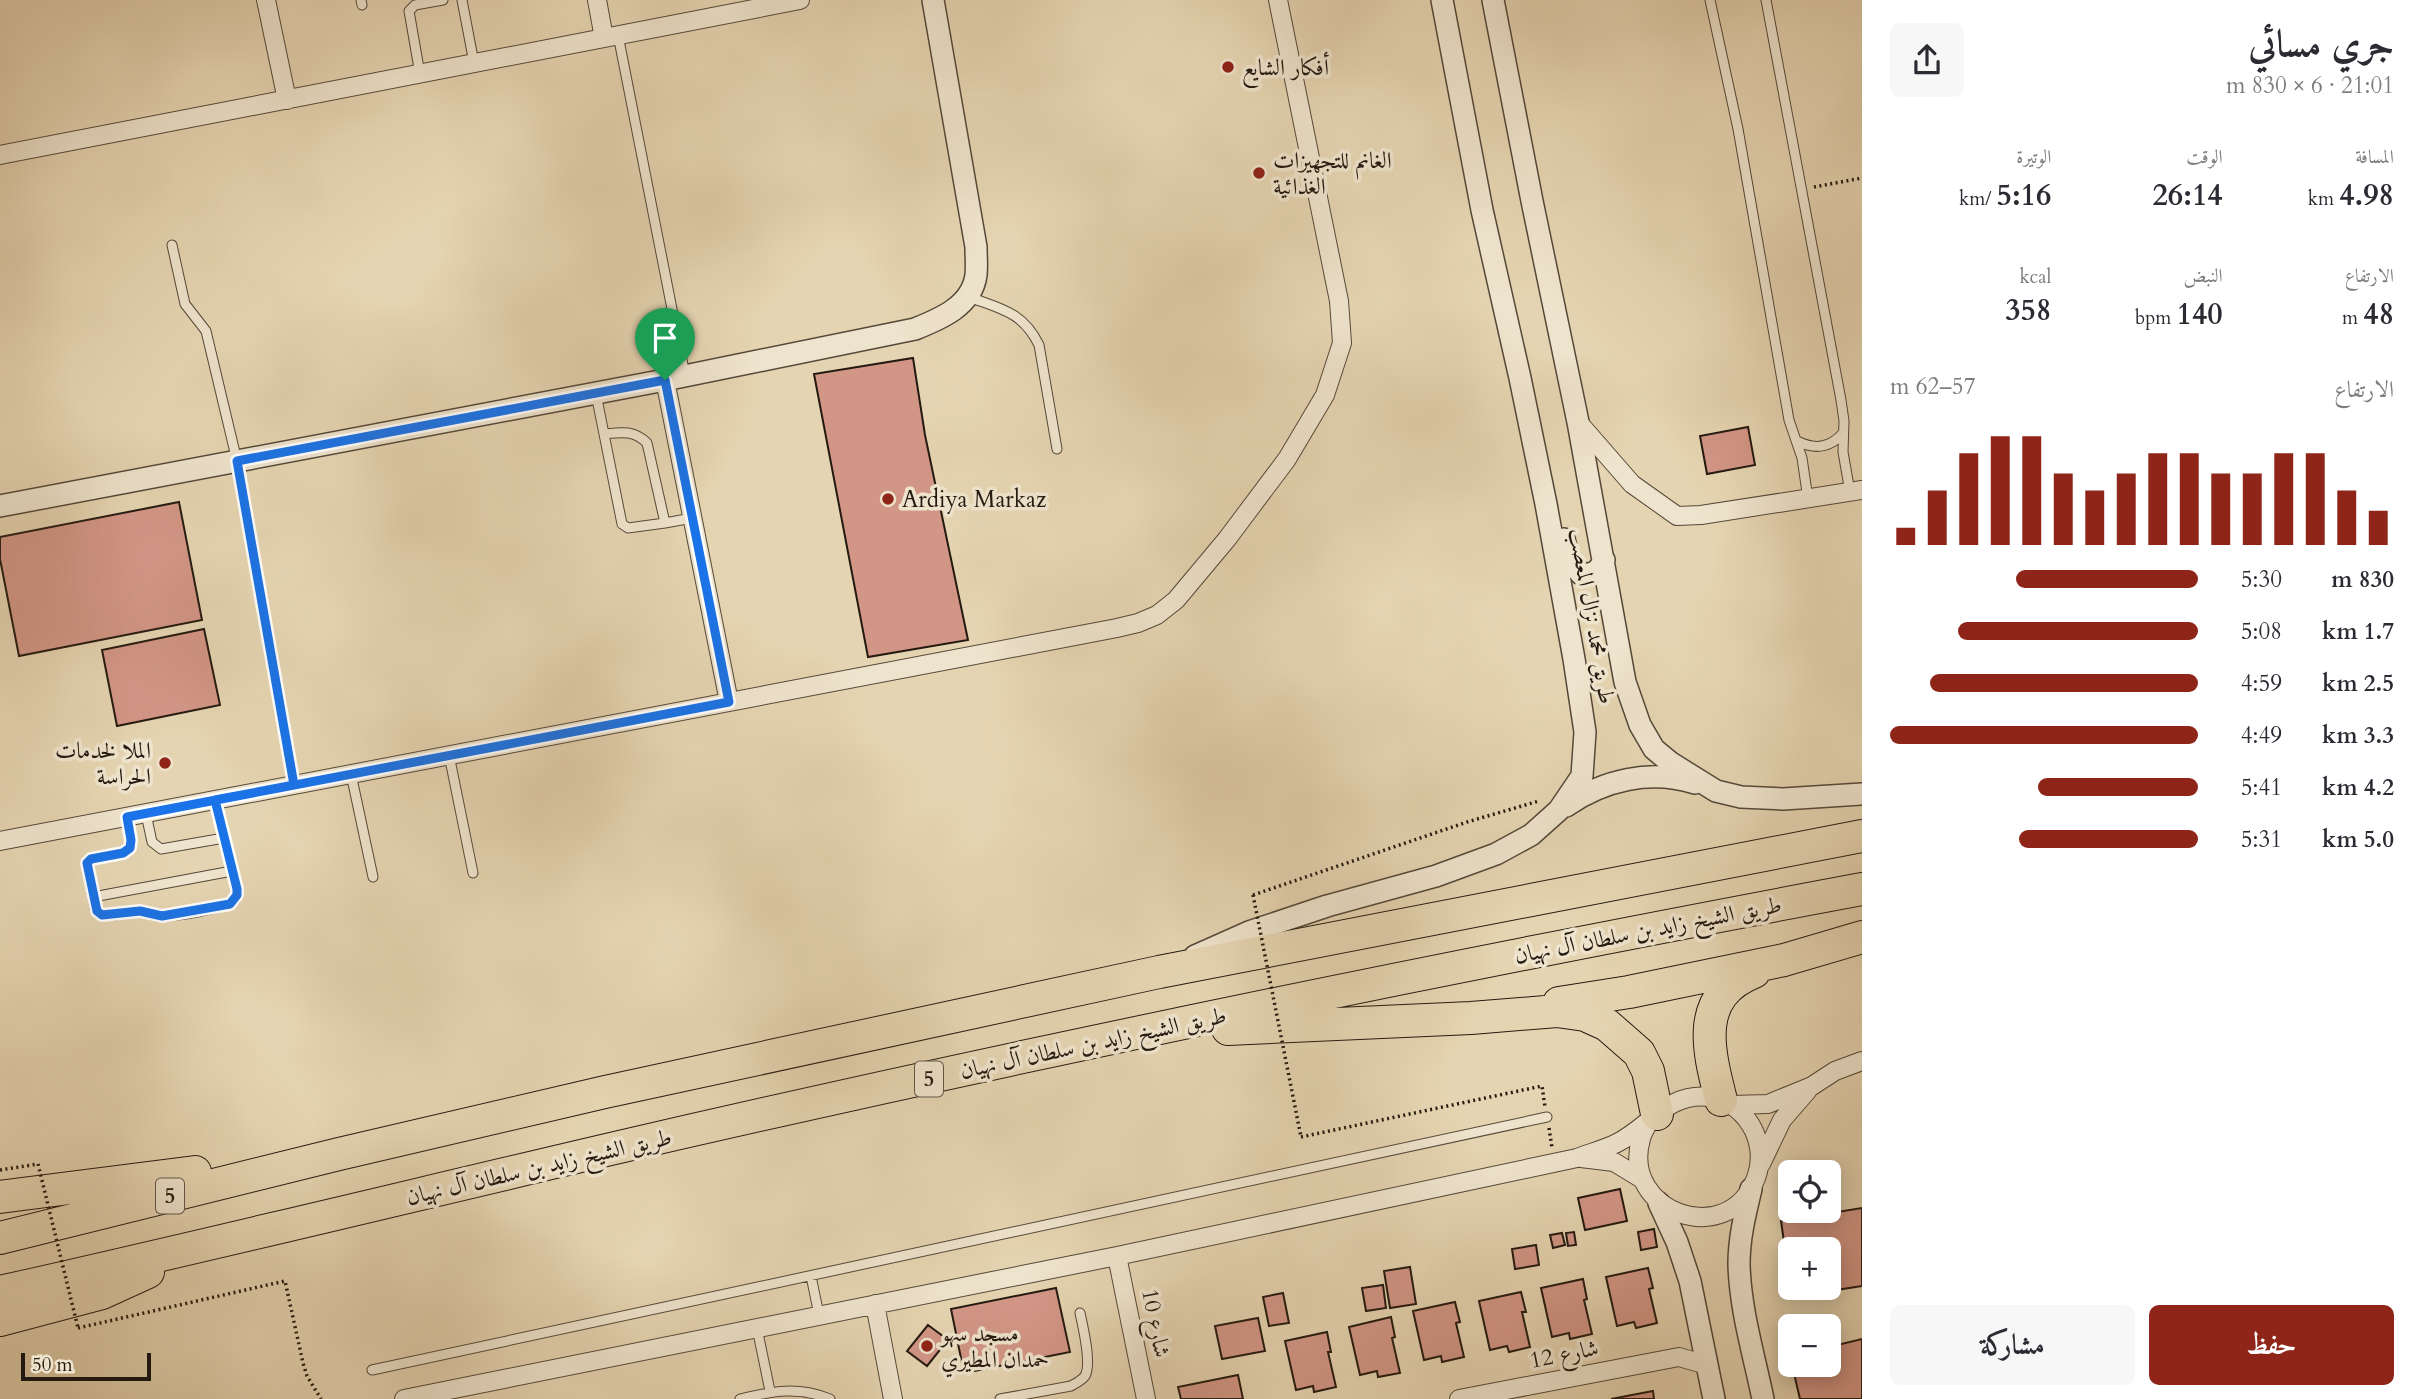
<!DOCTYPE html>
<html lang="ar">
<head>
<meta charset="utf-8">
<style>
	:root { --surface:#fff; --page:#f7f7f7; --text:#2b2b33; --muted:#7c7c81; --accent:#8f2418 }
	body { margin:0; font-family:Cardo,Amiri,serif; background:var(--page); color:var(--text); direction:rtl; height:100vh; display:flex; flex-direction:column; font-size:26px; white-space:nowrap }
	* { box-sizing:border-box; margin:0 }
	p { font-size:23px; color:var(--muted) }
	.icon { flex:none; width:38px; height:38px; fill:none; stroke:currentColor; stroke-width:2; stroke-linecap:round; stroke-linejoin:round }
	.map { position:relative; flex:1; overflow:hidden; direction:ltr }
	.drawer { display:flex; flex-direction:column; background:var(--surface); width:560px }
	.drawer>* { flex:none }
	.fabs { position:absolute; left:1778px; top:1160px; display:grid; gap:14px }
	.fabs a { display:grid; place-items:center; width:63px; height:63px; border-radius:10px; background:var(--surface); box-shadow:0 4px 18px #0003; font-size:35px }
	.scale { position:absolute; left:21px; bottom:18px; width:130px; box-sizing:border-box; padding-left:7px; border:4px solid #251a11; border-top:0; font-size:19px; line-height:24px; white-space:nowrap; color:#251a11; -webkit-text-stroke:5px #eee3cc; paint-order:stroke }
	.pin { position:absolute; display:grid; place-items:center; width:60px; height:60px; color:#fff; margin:-72px -30px; border-radius:50% 50% 50% 0; rotate:-45deg; box-shadow:0 0 7px #0007 }
	.pin .icon { rotate:45deg }
	.round { display:grid; place-items:center; flex:none; width:74px; height:74px; border-radius:10px; background:var(--page) }
	.head { display:flex; align-items:center; justify-content:space-between; height:119px; padding:0 28px }
	h1 { font-size:38px; font-weight:700; line-height:52px }
	.metrics { display:grid; grid-template-columns:repeat(3,1fr); gap:10px; height:119px; padding:7px 28px }
	.metrics div { display:grid; align-content:center }
	.metrics b { font-size:30px; font-weight:700 }
	.metrics small { font-size:19px; font-weight:400 }
	.metrics p { font-size:19px }
	.chart { height:196px; padding:14px 28px }
	.chart p { display:flex; justify-content:space-between }
	.chart svg { width:100%; height:126px; margin-top:7px; stroke:var(--accent); stroke-width:6 }
	.cta { display:flex; gap:14px; margin-top:auto; padding:14px 28px }
	.cta a { flex:1; height:80px; border-radius:10px; background:var(--accent); color:#fff; font-size:28px; font-weight:700; line-height:80px; text-align:center }
	.cta a+a { background:var(--page); color:var(--text) }
	ul { padding:0 28px; list-style:none; font-size:23px }
	li { display:grid; grid-template-columns:112px 84px 1fr; align-items:center; height:52px }
	li i { height:18px; border-radius:9px; background:var(--accent) }
	main { display:flex; flex:1; min-height:0 }
	.map>svg:first-child { display:block }
	.building { fill:#d29686; stroke:#251a11; stroke-width:2 }
	.lines { fill:none; stroke-linecap:round; stroke-linejoin:round }
	.service-casing { stroke:#554839; stroke-width:11 }
	.minor-casing { stroke:#554839; stroke-width:20 }
	.tertiary-casing { stroke:#554839; stroke-width:24 }
	.motorway-casing { stroke:#251a11; stroke-width:34 }
	.path { stroke:#251a11; stroke-width:3.5; stroke-dasharray:2 3.5; stroke-linecap:butt }
	.service { stroke:#eee3cc; stroke-width:9 }
	.minor { stroke:#eee3cc; stroke-width:18 }
	.tertiary { stroke:#eee3cc; stroke-width:21 }
	.motorway { stroke:#e5d4b1; stroke-width:32 }
	.path-bridge { stroke:#251a11; stroke-width:3.5; stroke-dasharray:2 3.5; stroke-linecap:butt }
	.route-casing { stroke:#fff; stroke-width:14 }
	.route { stroke:#1a73e8; stroke-width:9 }
	.poi-dot { fill:#8f2418; stroke:#eee3cc; stroke-width:2.5 }
	.labels { text-anchor:middle; dominant-baseline:central; stroke-width:7; stroke-linejoin:round; paint-order:stroke }
	.shield { fill:#eee3cc; stroke:#615649; stroke-width:2 }
	.shield-label { font-size:21px; font-weight:bold; fill:#251a11 }
	.poi-label { font-size:23px; fill:#251a11; stroke:#eee3cc; text-anchor:start }
	.street-label { font-size:23px; fill:#251a11; stroke:#eee3cc }
</style>
</head>
<body>
<main>
<section class="drawer">
<div class="head"><div><h1>جري مسائي</h1><p>21:01 · 6 × 830 m</p></div><a class="round"><svg class="icon" aria-label="share" viewBox="0 0 24 24"><path d="M12 15V3M7 8l5-5 5 5M5 13v7h14v-7"/></svg></a></div>
<div class="metrics">
<div><p>المسافة</p><b>4.98<small> km</small></b></div>
<div><p>الوقت</p><b>26:14</b></div>
<div><p>الوتيرة</p><b>5:16<small> /km</small></b></div>
</div>
<div class="metrics">
<div><p>الارتفاع</p><b>48<small> m</small></b></div>
<div><p>النبض</p><b>140<small> bpm</small></b></div>
<div><p>kcal</p><b>358</b></div>
</div>
<div class="chart"><p><span>الارتفاع</span>57–62 m</p>
<svg viewBox="0 0 160 44" preserveAspectRatio="none"><path d="M5 44V38M15 44V25M25 44V12M35 44V6M45 44V6M55 44V19M65 44V25M75 44V19M85 44V12M95 44V12M105 44V19M115 44V19M125 44V12M135 44V12M145 44V25M155 44V32"/></svg>
</div>
<ul>
<li><b>830 m</b>5:30<i style="width:59%"></i></li>
<li><b>1.7 km</b>5:08<i style="width:78%"></i></li>
<li><b>2.5 km</b>4:59<i style="width:87%"></i></li>
<li><b>3.3 km</b>4:49<i style="width:100%"></i></li>
<li><b>4.2 km</b>5:41<i style="width:52%"></i></li>
<li><b>5.0 km</b>5:31<i style="width:58%"></i></li>
</ul>
<div class="cta"><a>حفظ</a><a>مشاركة</a></div>
</section>
<div class="map">
<svg width="1862" height="1399" viewBox="0 0 1862 1399">
	<rect width="100%" height="100%" fill="#e5d4b1"/>
	<filter id="stains"><feTurbulence type="fractalNoise" baseFrequency=".00286" numOctaves="4"/><feColorMatrix values="0 0 0 0 .2 0 0 0 0 .09 0 0 0 0 .02 0 0 0 .5 -.17"/></filter>
	<radialGradient id="worn" r=".72"><stop offset=".6" stop-color="#630" stop-opacity="0"/><stop offset="1" stop-color="#630" stop-opacity=".3"/></radialGradient>
	<path class="building" d="M913 358 925 435 968 640 868 657 814 374Z
		M1748 427 1755 465 1707 474 1700 436Z
		M179 502 202 620 19 656 0 559V537Z
		M204 629 220 705 117 726 102 650Z
		M1620 1189 1627 1221 1585 1230 1578 1198Z
		M1862 1208V1286L1792 1297 1791 1288H1829V1250H1790V1283L1781 1221Z
		M1654 1229 1657 1247 1641 1250 1638 1232Z
		M1574 1232 1576 1245 1568 1246 1566 1233Z
		M1562 1233 1565 1245 1553 1248 1550 1235Z
		M1536 1245 1539 1265 1515 1269 1512 1249Z
		M1410 1267 1416 1304 1390 1308 1384 1271Z
		M1648 1268 1653 1288 1649 1289 1657 1323 1636 1328 1634 1322 1617 1326 1606 1277Z
		M1583 1279 1587 1299 1584 1300 1592 1334 1570 1339 1569 1333 1552 1337 1541 1288Z
		M1383 1285 1386 1308 1366 1311 1362 1288Z
		M1056 1288 1070 1352 964 1373 951 1309Z
		M1521 1292 1526 1312H1522L1530 1347 1509 1352 1507 1346 1490 1350 1479 1301Z
		M1283 1293 1289 1323 1269 1326 1263 1297Z
		M1455 1302 1460 1322 1456 1323 1464 1357 1442 1362 1441 1356 1424 1360 1413 1311Z
		M1391 1317 1395 1337 1392 1338 1400 1373 1378 1377 1377 1371 1360 1375 1349 1327Z
		M1258 1318 1265 1351 1222 1359 1215 1326Z
		M928 1325 948 1340 927 1366 907 1351Z
		M1327 1332 1331 1352H1328L1336 1387 1314 1392 1313 1386 1296 1390 1285 1341Z
		M1862 1339V1399H1800L1792 1365H1829V1347Z
		M1238 1375 1243 1399H1181L1178 1387Z
		M1653 1391 1654 1399H1611Z"/>
	<g class="lines">
		<g class="service-casing">
			<path id="service" d="M361 0 362 5
				M462 0 474 63
				M1710 0 1738 129 1789 420 1802 458 1808 499
				M1766 0 1841 400 1844 421 1843 452 1850 492
				M618 35 685 375
				M420 74 409 11 415 5 443 0
				M172 245 185 304 206 331 237 461 294 785
				M969 297C1001 309 1023 312 1039 345L1057 449
				M596 394 622 524 628 528 665 523 647 443C634 430 622 432 604 434
				M1797 441C1815 450 1830 448 1843 433
				M665 523 692 518
				M449 755 473 873
				M351 774 373 877
				M146 814 152 842 161 849 224 838
				M127 817 131 840 130 848 123 853 91 859 87 863 95 909C106 921 123 912 137 911 145 911 151 916 159 916 173 917 225 909 235 900L237 889 215 800
				M93 897 232 871
				M811 1276 819 1315
				M757 1328 770 1391
				M372 1370 1547 1117
				M740 1399C772 1391 798 1386 830 1399
				M1000 1399 1071 1386C1076 1383 1081 1381 1085 1376 1092 1364 1083 1327 1080 1313"/>
		</g>
		<g class="minor-casing">
			<path id="minor" d="M266 0 287 100
				M597 0 604 38
				M0 155 800 0
				M665 380 729 702
				M1578 422 1632 484 1677 516 1701 515 1862 490
				M0 841 1117 628 1138 623 1157 615 1176 600 1227 539 1287 459 1325 395 1342 343 1339 301 1278 0
				M1731 1105 1768 1104 1812 1086 1835 1071 1862 1061
				M1581 1158 1614 1162 1642 1179
				M1761 1164 1782 1120 1808 1090
				M1117 1256 1146 1399
				M875 1304 893 1399
				M404 1399 1117 1256 1577 1158C1590 1153 1605 1149 1617 1143 1651 1126 1667 1092 1710 1097 1729 1099 1746 1114 1754 1131 1761 1147 1762 1162 1756 1178 1728 1251 1620 1212 1641 1139 1642 1133 1647 1126 1650 1120
				M1459 1399 1679 1357 1707 1365"/>
		</g>
		<g class="tertiary-casing">
			<path id="tertiary" d="M1493 0 1532 201 1578 422 1625 682 1640 725 1654 749 1671 763 1716 791 1741 797 1783 799 1862 794
				M0 506 665 380 915 329C940 319 972 306 976 275 977 266 976 256 976 247L933 0
				M1564 539 1569 560 1581 574C1594 575 1599 571 1604 560
				M1566 806C1604 780 1650 769 1695 783
				M1195 956 1249 932 1327 906 1436 876 1496 854 1531 835 1559 810 1582 776 1585 732 1574 659 1546 504 1520 378 1482 210 1442 0
				M1751 1189C1745 1214 1739 1238 1739 1264 1740 1309 1754 1355 1763 1399
				M1659 1203 1677 1242 1690 1281 1714 1399"/>
		</g>
		<g class="motorway-casing">
			<path id="motorway" d="M1559 1003 1629 992 1784 960 1862 937
				M1228 1029 1471 1018 1557 1011 1585 1015 1607 1025 1639 1053 1648 1071 1657 1114
				M1721 1100C1708 1049 1694 996 1754 972
				M0 1197 195 1172
				M0 1238 339 1154 605 1092 1159 972 1862 836
				M0 1292C205 1246 410 1196 615 1148 1029 1052 1445 967 1862 889
				M0 1320 102 1293 148 1272"/>
		</g>
		<path class="path" d="M1814 187 1862 178
			M1253 895 1467 822 1539 801
			M1549 1128 1552 1148
			M1301 1137 1542 1086 1545 1107
			M0 1170 38 1164
			M78 1328 285 1281 303 1363 307 1376 321 1399"/>
		<use href="#service" class="service"/>
		<use href="#minor" class="minor"/>
		<use href="#tertiary" class="tertiary"/>
		<use href="#motorway" class="motorway"/>
		<path class="path-bridge" d="M1253 895 1301 1137
			M38 1164 78 1328"/>
	</g>
	<g class="lines">
		<g class="route-casing">
			<path id="route" d="M665 380 237 461 294 785 215 800 237 889V895L230 904 162 916 140 911 102 915 97 911 87 863 91 859 123 853 130 848 131 840 127 817C328 778 529 740 729 702L665 380"/>
		</g>
		<use href="#route" class="route"/>
	</g>
	<g class="poi-dot">
		<circle cx="1228" cy="67" r="7"/>
		<circle cx="1259" cy="173" r="7"/>
		<circle cx="888" cy="499" r="7"/>
		<circle cx="165" cy="763" r="7"/>
		<circle cx="927" cy="1346" r="7"/>
	</g>
	<g class="labels">
		<g class="shield">
			<rect x="915" y="1061.5" width="28" height="35" rx="5"/>
			<rect x="156" y="1178.5" width="28" height="35" rx="5"/>
		</g>
		<g class="shield-label">
			<text x="929" y="1079">5</text>
			<text x="170" y="1196">5</text>
		</g>
		<g class="poi-label">
			<text x="1242" y="67">أفكار الشايع</text>
			<text x="1273" y="160">الغانم للتجهيزات<tspan x="1273" dy="26">الغذائية</tspan></text>
			<text x="902" y="499">Ardiya Markaz</text>
			<text x="151" y="750" text-anchor="end">الملا لخدمات<tspan x="151" dy="26">الحراسة</tspan></text>
			<text x="941" y="1333">مسجد سهو<tspan x="941" dy="26">حمدان المطيري</tspan></text>
		</g>
		<g class="street-label">
			<text transform="translate(1592 616) rotate(80)">طريق محمد نزال المعصب</text>
			<text transform="translate(1648 930) rotate(-11)">طريق الشيخ زايد بن سلطان آل نهيان</text>
			<text transform="translate(1093 1043) rotate(-12)">طريق الشيخ زايد بن سلطان آل نهيان</text>
			<text transform="translate(539 1167) rotate(-13)">طريق الشيخ زايد بن سلطان آل نهيان</text>
			<text transform="translate(1156 1323) rotate(79)">شارع 10</text>
			<text transform="translate(1564 1354) rotate(-11)">شارع 12</text>
		</g>
	</g>
	<rect width="100%" height="100%" filter="url(#stains)"/>
	<rect width="100%" height="100%" fill="url(#worn)"/>
</svg>
<div class="fabs">
<a><svg class="icon" aria-label="locate" viewBox="0 0 24 24"><circle cx="12" cy="12" r="6"/><path d="M12 2v4M12 18v4M2 12h4M18 12h4"/></svg></a>
<a>+</a>
<a>−</a>
</div>
<div class="scale">50 m</div>
<div class="pin" style="left:665px;top:380px;background:#1e9e55"><svg class="icon" aria-label="arrive" viewBox="0 0 24 24"><path d="M6 21V4h12l-3 4 3 4H6"/></svg></div>
</div>
</main>
</body>
</html>
